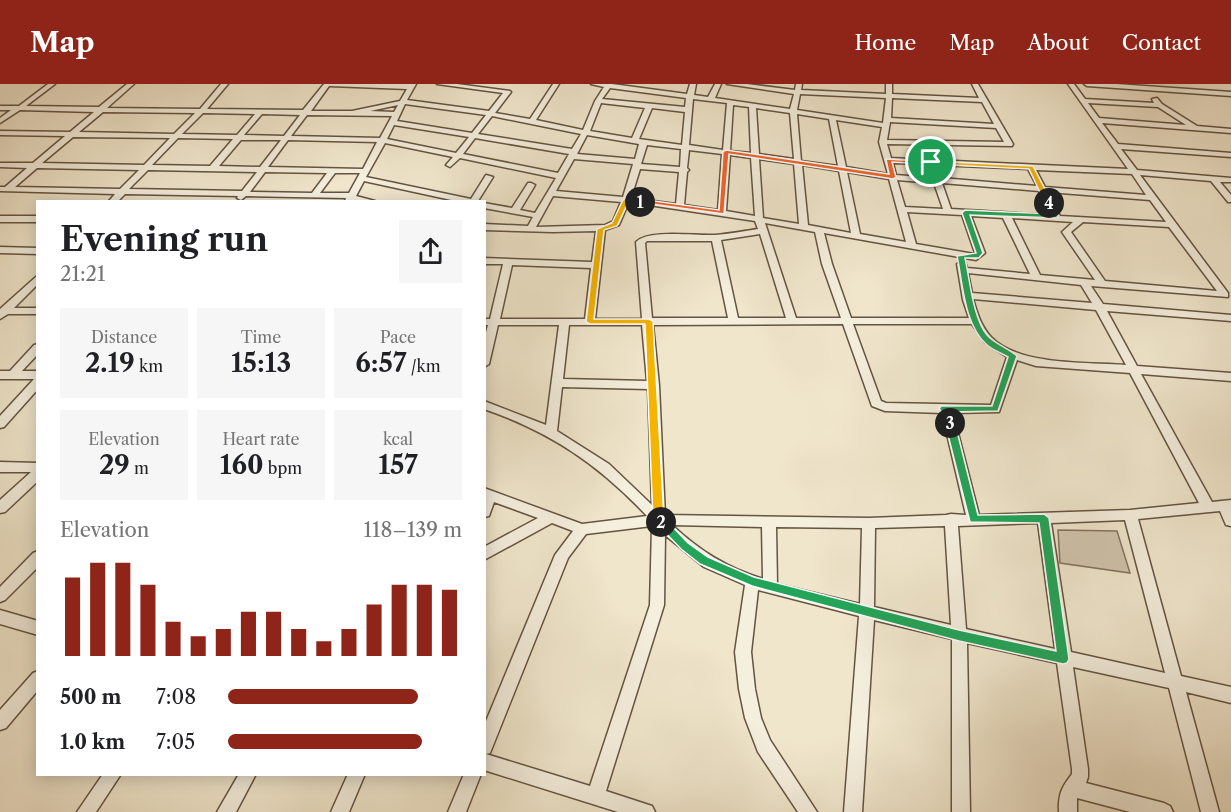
<!DOCTYPE html>
<html lang="en">
<head>
<meta charset="utf-8">
<style>
	:root { --surface:#fff; --page:#f6f6f6; --text:#202124; --muted:#757577; --accent:#8f2418 }
	body { margin:0; font-family:"Libre Caslon Text",serif; background:var(--page); color:var(--text); height:100vh; display:flex; flex-direction:column; font-size:22px; white-space:nowrap }
	* { box-sizing:border-box; margin:0 }
	p { font-size:20px; color:var(--muted) }
	.icon { flex:none; width:33px; height:33px; fill:none; stroke:currentColor; stroke-width:2; stroke-linecap:round; stroke-linejoin:round }
	.map { position:relative; flex:1; overflow:hidden }
	.sheet { position:absolute; left:36px; top:116px; width:450px; height:576px; display:flex; flex-direction:column; background:var(--surface); border-radius:0px; box-shadow:0 3px 15px #0003 }
	.sheet>* { flex:none }
	.pin { position:absolute; display:grid; place-items:center; width:51px; height:51px; color:#fff; margin:-26px; border:3px solid #fff; border-radius:50%; box-shadow:0 2px 6px #0007 }
	.km { position:absolute; width:30px; height:30px; margin:-15px; border-radius:50%; background:#222; color:#fff; font-size:16px; line-height:30px; text-align:center }
	.round { display:grid; place-items:center; flex:none; width:63px; height:63px; border-radius:0px; background:var(--page) }
	.headline { display:flex; align-items:center; justify-content:space-between; height:102px; padding:0 24px }
	h1 { font-size:33px; font-weight:700; line-height:45px }
	.metrics { display:grid; grid-template-columns:repeat(3,1fr); gap:9px; height:102px; padding:6px 24px }
	.metrics div { display:grid; align-content:center; border-radius:0px; background:var(--page); text-align:center }
	.metrics b { font-size:26px; font-weight:700 }
	.metrics small { font-size:16px; font-weight:400 }
	.metrics p { font-size:16px }
	.chart { height:168px; padding:12px 24px }
	.chart p { display:flex; justify-content:space-between }
	.chart svg { width:100%; height:108px; margin-top:6px; stroke:var(--accent); stroke-width:6 }
	ul { padding:0 24px; list-style:none; font-size:20px }
	li { display:grid; grid-template-columns:96px 72px 1fr; align-items:center; height:45px }
	li i { height:15px; border-radius:8px; background:var(--accent) }
	header { display:flex; align-items:center; gap:36px; box-sizing:border-box; height:84px; padding:0 30px; background:var(--accent); color:#fff }
	header strong { font-size:28px }
	nav { display:flex; gap:33px; margin-inline-start:auto; font-size:21px }
	.map>svg:first-child { display:block }
	.green { fill:#d0c5ad; stroke:#837460; stroke-width:1.5 }
	.lines { fill:none; stroke-linecap:round; stroke-linejoin:round }
	.minor-casing { stroke:#645441; stroke-width:3 }
	.minor { fill:#f5efde; fill-rule:evenodd }
	.split-1 { fill:#f0652b; stroke:#fff; stroke-width:1.5 }
	.split-2 { fill:#f5b400; stroke:#fff; stroke-width:1.5 }
	.split-3 { fill:#22a559; stroke:#fff; stroke-width:1.5 }
	.split-4 { fill:#22a559; stroke:#fff; stroke-width:1.5 }
	.split-5 { fill:#f5b400; stroke:#fff; stroke-width:1.5 }
</style>
</head>
<body>
<header>
<strong>Map</strong>
<nav><a>Home</a><a>Map</a><a>About</a><a>Contact</a></nav>
</header>
<div class="map">
<svg width="1231" height="728" viewBox="0 0 1231 728">
	<rect width="100%" height="100%" fill="#f0e6cc"/>
	<filter id="stains"><feTurbulence type="fractalNoise" baseFrequency=".00333" numOctaves="4"/><feColorMatrix values="0 0 0 0 .2 0 0 0 0 .09 0 0 0 0 .02 0 0 0 .5 -.17"/></filter>
	<radialGradient id="worn" r=".72"><stop offset=".6" stop-color="#630" stop-opacity="0"/><stop offset="1" stop-color="#630" stop-opacity=".3"/></radialGradient>
	<path class="green" d="M1058 446 1117 447 1130 489 1060 479Z"/>
	<g class="lines">
		<g class="minor-casing">
			<path id="minor" d="M48 0H55L26 22 99 23 127 0H134L107 24 200 25 221 0H228L207 25 303 26 324 0H416L407 16 489 27 503 9 437 0H457L510 7 511 8 495 29 530 35 553 0H559L536 36 583 46 595 17 604 3 591 0H612L687 10 690 0H696L694 11 708 13 715 0H721L715 14 790 25 794 10 727 0H747L795 6 796 0H802L801 6 886 10V0H892V10L979 14 972 0H978L1013 60 1012 62 887 60 891 74 1128 85 1068 0H1074L1085 15 1154 19 1152 15 1157 14 1162 20 1197 42 1231 45V49L1102 39 1118 60 1231 69V73L1121 65 1137 86 1231 94V98H1220L1231 111V118H1228L1211 97 1140 91 1228 209V213L1091 202 1103 220 1231 231V237L1107 227 1137 282 1231 289V297L1141 290 1212 418 1231 416V442L1226 441 1220 427 1138 435 1181 592 1231 603V619L1186 608 1219 728H1201L1169 604 1073 583 1088 685V693L1086 699 1164 719 1170 722 1173 728H1130L1077 714V728H1059C1058 710 1062 703 1072 690V685L1057 579 967 559 970 728H952V555L874 536 862 728H844L859 532 758 506 751 568 755 605 761 634 770 656 817 728H798L758 668 745 634 739 605 735 568 745 501 704 483 665 451 664 521 606 707 652 722 655 728H618L484 686V642L555 471 573 447 552 439 484 476V463L538 434 494 418 489 432 484 433V404L582 440 647 432C599 381 551 348 484 325V317L546 341 559 241H498L489 280 484 283V256L488 241H484V235H490L503 180H484V174L592 178 596 147 553 148 484 146V140L528 142 533 133 484 124V119L512 124 528 99H531L535 101 520 126 535 129 556 94 460 74 450 83 446 81 453 73 385 59 366 93 471 115 486 91 493 93 478 117H456L364 97 356 112 375 117H345L346 114 246 112 241 116 237 114 238 112 125 110 118 117H109L115 110 0 107V103H5L27 84 0 83V79H33L65 52 0 51V47L70 48 94 28 20 26 0 39V34L11 26H0V22H19ZM329 2H330L407 5 400 17 352 27H311ZM610 4 686 14 685 23 602 15ZM800 10 886 14 883 39 797 26ZM892 14 982 18 994 40 891 34ZM693 15 727 19 723 66 689 61ZM601 19 645 24 632 54 590 47ZM1088 19 1158 23 1186 41 1099 34ZM405 20 486 31 472 49 397 37ZM398 21 394 28 370 27ZM733 21 749 23 751 69 730 67ZM652 24 685 28 682 61 639 55ZM756 24 790 29 794 75 759 70ZM103 28 195 29 174 50 79 48ZM203 29 255 30 237 51 182 50ZM262 30 300 31 284 52 244 51ZM797 30 829 35 838 82 801 77ZM307 31 392 32 380 54 291 52ZM492 32 581 50 572 65 478 50ZM836 36 882 43 879 58 888 90 846 83ZM890 38 996 44 1004 58 887 56ZM394 41 469 53 456 69 387 55ZM587 51 639 60 635 75 577 70ZM73 53 170 54 144 81 42 79ZM178 54 233 55 210 82 152 81ZM475 54 569 70 558 89 463 70ZM241 56H281L260 83 219 82ZM288 56 377 58 363 85 268 83ZM647 61 681 65 680 83 641 80ZM689 66 722 70 718 126 684 121 687 88 689 86 687 84ZM730 71 751 74 755 132 726 127ZM574 75 633 80 623 113 556 107ZM759 75 794 80 799 140 763 134ZM893 79 928 80 932 94 896 91ZM802 81 839 87 851 149 808 141ZM936 81 1028 85 1037 102 941 94ZM37 84 139 86 120 105 15 103ZM640 85 679 88 676 120 631 114ZM148 86 257 88 242 107 129 105ZM1036 86 1132 90 1146 111 1045 103ZM265 88 327 89 312 109 250 108ZM847 88 889 95 906 158 860 150ZM335 89H360L349 109H320ZM897 96 934 99 943 125 905 123ZM942 99 1039 107 1051 131 951 125ZM1048 108 1150 116 1166 138 1060 132ZM553 112 621 118 613 137 605 141 536 143ZM629 118 755 137 758 145C744 147 729 150 715 151 696 152 648 145 636 158L642 235H595L605 146 619 141ZM907 128 962 131 975 169 974 170 916 160ZM971 132 1003 134 1030 190 967 184 965 178 962 177 957 180 963 216 969 234H851L832 180 824 149 976 176 985 169ZM1012 134 1073 138 1062 148 1095 196 1040 191ZM1083 138 1169 143 1217 207 1105 197 1071 148ZM765 139 815 148 822 180 841 234H796ZM760 150 786 234H738L721 156ZM647 157H712L728 234H652L645 159ZM512 181 591 184 585 235H500ZM968 189 1081 201 1092 219 972 209ZM973 215 1096 226 1126 281C1087 278 1019 282 991 253 981 242 977 229 973 215ZM843 240 872 322 885 327 942 329 966 431 951 430 946 431 869 434 665 431 659 301 653 241ZM853 240H972L985 258 1007 273 991 321 886 319 881 317ZM569 241H642L647 297 563 295ZM1017 276 1036 282 1130 289 1199 419 1130 426 979 431 953 329 999 328ZM562 303 648 305 652 421 609 380 557 347ZM1125 436 1165 589 1071 568 1051 439ZM1038 439 1055 565 966 545 958 442ZM672 441 762 443 763 495C727 484 700 467 672 441ZM652 442 650 521 590 702 486 670 490 669 568 474 586 450ZM945 442 951 541 874 523 875 444ZM776 443 862 444 860 520 777 500Z
				M1084 0H1116L1231 8V12L1087 2Z
				M0 132H38V138H0Z
				M0 163 38 164V170L0 169Z
				M38 191V200L14 224H38V230H8L0 235V225Z
				M38 260V270L22 287H38V305L4 343 0 344V332L34 295H0V287H10L34 261Z
				M0 378 38 379V397L5 428 0 429V416L31 388H0Z
				M38 467V483L5 516 0 518V503L33 469Z
				M0 526 38 537V551L0 540Z
				M38 587V606L6 644 0 646V626L33 589Z
				M103 690H121L96 728H77Z
				M239 690H256L236 728H217Z
				M348 690H365L349 728H331Z
				M464 690H481L466 728H448Z"/>
		</g>
		<use href="#minor" class="minor"/>
	</g>
	<path class="split-1" d="M726 66 889 90 886 75 934 78 931 80 892 78 896 93 893 95 729 70 724 130 637 118 640 115 719 126 723 68Z"/>
	<path class="split-2" d="M626 114 644 118 628 119 617 142 604 146 594 235H649L653 237 664 435 666 438 661 443 653 436 645 240H590L586 238 597 145 612 139 623 116Z"/>
	<path class="split-3" d="M950 336 955 339 978 431 1044 430 1049 434 1069 575 1067 579 1063 580 959 557 752 502 700 480 681 465 655 438 657 435H665L688 459 708 473 754 493 959 546 1056 567 1039 439 970 438 945 339Z"/>
	<path class="split-4" d="M1049 117 1052 119 1058 134 970 131 983 169 979 174H965C970 196 973 234 987 251 995 260 1008 264 1017 272L998 327 952 328 955 339 950 343 947 342 943 329 939 325 941 322H992L1008 273C1001 269 993 266 987 261 964 241 963 200 957 172L976 169 962 129 965 126 1051 130 1045 119Z"/>
	<path class="split-5" d="M929 77 1033 82 1052 119 1049 121 1045 119 1029 85 931 80Z"/>
	<rect width="100%" height="100%" filter="url(#stains)"/>
	<rect width="100%" height="100%" fill="url(#worn)"/>
</svg>
<div class="pin" style="left:931px;top:78px;background:#1e9e55"><svg class="icon" aria-label="arrive" viewBox="0 0 24 24"><path d="M6 21V4h12l-3 4 3 4H6"/></svg></div>
<b class="km" style="left:640px;top:118px">1</b>
<b class="km" style="left:661px;top:438px">2</b>
<b class="km" style="left:950px;top:339px">3</b>
<b class="km" style="left:1049px;top:119px">4</b>
<section class="sheet">
<div class="headline"><div><h1>Evening run</h1><p>21:21</p></div><a class="round"><svg class="icon" aria-label="share" viewBox="0 0 24 24"><path d="M12 15V3M7 8l5-5 5 5M5 13v7h14v-7"/></svg></a></div>
<div class="metrics">
<div><p>Distance</p><b>2.19<small> km</small></b></div>
<div><p>Time</p><b>15:13</b></div>
<div><p>Pace</p><b>6:57<small> /km</small></b></div>
</div>
<div class="metrics">
<div><p>Elevation</p><b>29<small> m</small></b></div>
<div><p>Heart rate</p><b>160<small> bpm</small></b></div>
<div><p>kcal</p><b>157</b></div>
</div>
<div class="chart"><p><span>Elevation</span>118–139 m</p>
<svg viewBox="0 0 160 44" preserveAspectRatio="none"><path d="M5 44V12M15 44V6M25 44V6M35 44V15M45 44V30M55 44V36M65 44V33M75 44V26M85 44V26M95 44V33M105 44V38M115 44V33M125 44V23M135 44V15M145 44V15M155 44V17"/></svg>
</div>
<ul>
<li><b>500 m</b>7:08<i style="width:81%"></i></li>
<li><b>1.0 km</b>7:05<i style="width:83%"></i></li>
</ul>
</section>
</div>
</body>
</html>
